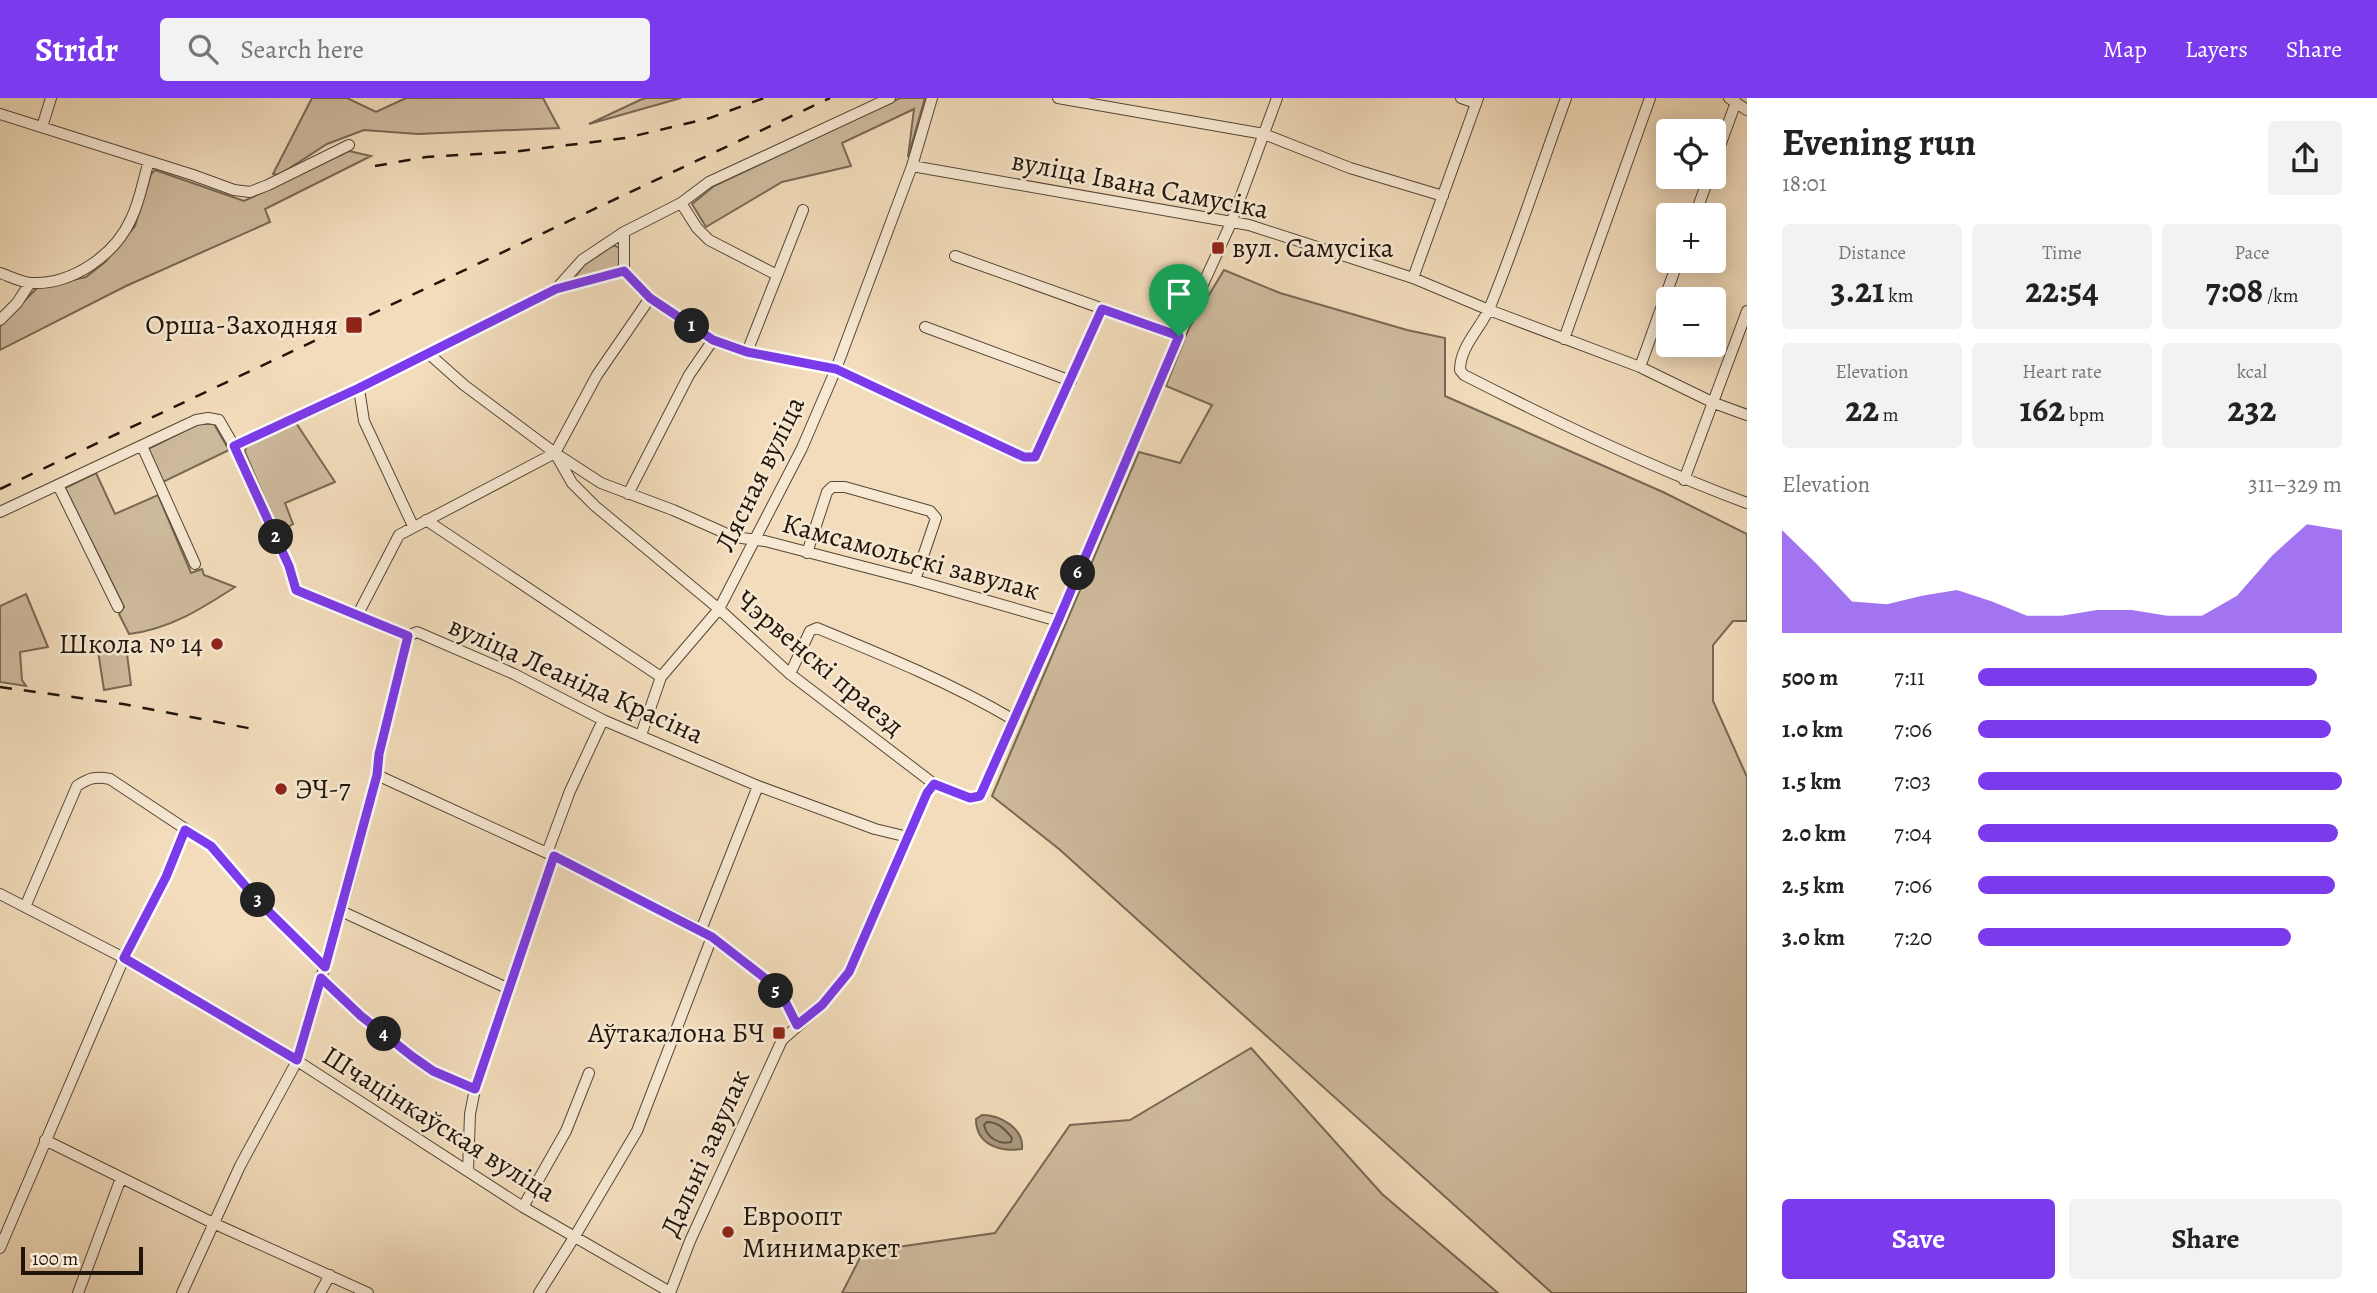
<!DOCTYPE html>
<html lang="en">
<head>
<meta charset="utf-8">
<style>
	:root { --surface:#fff; --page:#f2f2f2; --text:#222; --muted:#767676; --accent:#7c3aed }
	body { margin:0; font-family:Alegreya,serif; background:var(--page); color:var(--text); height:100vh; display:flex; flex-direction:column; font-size:26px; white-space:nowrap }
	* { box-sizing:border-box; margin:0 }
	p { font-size:23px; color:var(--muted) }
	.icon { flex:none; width:38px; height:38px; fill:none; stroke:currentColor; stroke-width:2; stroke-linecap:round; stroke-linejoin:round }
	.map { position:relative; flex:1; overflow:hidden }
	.panel { display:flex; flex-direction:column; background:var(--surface); width:630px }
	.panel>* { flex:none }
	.tools { position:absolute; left:1656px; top:21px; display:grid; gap:14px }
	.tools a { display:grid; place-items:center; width:70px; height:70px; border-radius:7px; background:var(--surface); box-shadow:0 4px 18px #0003; font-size:35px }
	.scale { position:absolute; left:21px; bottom:18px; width:122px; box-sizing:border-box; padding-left:7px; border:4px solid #21150a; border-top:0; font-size:19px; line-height:24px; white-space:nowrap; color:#21150a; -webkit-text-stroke:5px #f7e8d3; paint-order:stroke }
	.pin { position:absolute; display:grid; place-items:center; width:60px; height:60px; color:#fff; margin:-72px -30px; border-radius:50% 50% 50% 0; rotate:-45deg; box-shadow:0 0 7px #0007 }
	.pin .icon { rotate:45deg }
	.km { position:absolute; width:35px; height:35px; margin:-18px; border-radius:50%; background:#222; color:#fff; font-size:19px; line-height:35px; text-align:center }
	.round { display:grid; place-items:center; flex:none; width:74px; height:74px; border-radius:7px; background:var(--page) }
	.head { display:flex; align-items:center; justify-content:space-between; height:119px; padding:0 35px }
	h1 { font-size:38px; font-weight:700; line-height:52px }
	.metrics { display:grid; grid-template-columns:repeat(3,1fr); gap:10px; height:119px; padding:7px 35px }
	.metrics div { display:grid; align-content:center; border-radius:7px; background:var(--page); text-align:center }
	.metrics b { font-size:35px; font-weight:700 }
	.metrics small { font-size:19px; font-weight:400 }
	.metrics p { font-size:19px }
	.chart { height:196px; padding:14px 35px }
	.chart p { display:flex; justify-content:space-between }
	.chart svg { width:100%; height:126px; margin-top:7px; fill:var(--accent); opacity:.7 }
	.button { display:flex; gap:14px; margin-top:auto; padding:14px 35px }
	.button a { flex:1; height:80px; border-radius:7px; background:var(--accent); color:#fff; font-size:28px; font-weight:700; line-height:80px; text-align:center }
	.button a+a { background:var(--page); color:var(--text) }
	ul { padding:0 35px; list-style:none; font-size:23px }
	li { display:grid; grid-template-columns:112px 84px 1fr; align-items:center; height:52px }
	li i { height:18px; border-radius:9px; background:var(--accent) }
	header { display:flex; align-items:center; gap:42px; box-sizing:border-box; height:98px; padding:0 35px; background:var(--accent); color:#fff }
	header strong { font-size:33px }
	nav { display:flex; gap:38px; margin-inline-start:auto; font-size:24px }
	.search { width:490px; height:63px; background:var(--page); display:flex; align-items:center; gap:18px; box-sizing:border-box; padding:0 24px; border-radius:7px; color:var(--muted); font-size:26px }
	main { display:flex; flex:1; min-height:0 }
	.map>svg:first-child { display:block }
	.green { fill:#ceba9d; stroke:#786854; stroke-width:2 }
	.water { fill:#ab987f; stroke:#746450; stroke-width:2 }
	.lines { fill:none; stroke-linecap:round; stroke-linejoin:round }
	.shore { stroke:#665644; stroke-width:2 }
	.minor-casing { stroke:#554736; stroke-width:12 }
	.minor { stroke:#f7e8d3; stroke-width:10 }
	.rail { stroke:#21150a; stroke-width:2.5; stroke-dasharray:12 12; stroke-linecap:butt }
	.route-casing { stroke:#fff; stroke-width:14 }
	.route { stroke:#7c3aed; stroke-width:9 }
	.poi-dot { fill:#8f2418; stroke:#f7e8d3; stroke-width:2.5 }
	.labels { text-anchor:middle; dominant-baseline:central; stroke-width:5; stroke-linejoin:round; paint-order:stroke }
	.street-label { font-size:28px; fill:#21150a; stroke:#f7e8d3 }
	.poi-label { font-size:28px; fill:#21150a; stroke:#f7e8d3; text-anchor:start }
</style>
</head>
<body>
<header>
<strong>Stridr</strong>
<div class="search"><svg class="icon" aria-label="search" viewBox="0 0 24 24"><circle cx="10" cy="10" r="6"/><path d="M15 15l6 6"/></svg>Search here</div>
<nav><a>Map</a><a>Layers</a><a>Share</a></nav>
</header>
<main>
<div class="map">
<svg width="1747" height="1195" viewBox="0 0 1747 1195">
	<rect width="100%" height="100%" fill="#f2dcbb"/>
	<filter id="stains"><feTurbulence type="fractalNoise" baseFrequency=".00286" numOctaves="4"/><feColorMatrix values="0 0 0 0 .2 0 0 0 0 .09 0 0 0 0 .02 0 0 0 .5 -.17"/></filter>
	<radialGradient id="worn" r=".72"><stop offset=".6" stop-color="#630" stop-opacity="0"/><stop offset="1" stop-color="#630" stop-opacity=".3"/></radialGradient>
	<path class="green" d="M312 0H347L376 14 406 0H543L559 30 418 36 364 32 327 46 279 77 273 76Z
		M646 0H681L589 26 640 2Z
		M900 0H925L908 59 914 11 842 45 851 68 782 84 706 129 692 106 714 88Z
		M349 53 371 58 265 111 270 124 126 188 0 252V228L37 190 86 179 105 164 135 128 151 76 155 72 244 103Z
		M614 147 619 150 620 165 616 170 572 183 584 167Z
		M1224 172 1280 195 1407 232 1445 240V298L1663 394 1747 436V523H1733L1713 547V603L1747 679V1195H1552L1059 751 992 698 1139 354 1180 365 1212 307 1166 288 1189 230Z
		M296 325 335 384 285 405 293 426 279 434 245 354 246 349Z
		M198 326H214L229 352 163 384 148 351Z
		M96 375 115 416 158 397 191 475 202 471 204 477 235 489C201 511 170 531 129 536L119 516 124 509 65 390Z
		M26 496 48 549 20 554 22 582 26 588 0 584V508Z
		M126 548 131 587 104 592 98 553Z
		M1251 950 1382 1096 1498 1195H842L863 1154 995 1135 1070 1027 1130 1022Z"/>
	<path class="water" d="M982 1017C1000 1017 1024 1030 1022 1051 1000 1054 976 1047 976 1021Z"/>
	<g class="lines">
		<path class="shore" d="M987 1024C998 1024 1005 1031 1012 1040L1011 1044C999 1047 987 1040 984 1027Z"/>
		<g class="minor-casing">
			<path id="minor" d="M1058 0 1264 36 1350 70 1443 98
				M1461 0 1476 5
				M1566 0C1541 69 1518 140 1490 209 1481 230 1460 248 1460 272L1464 277C1556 324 1650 369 1747 405
				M1729 0 1747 12
				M0 16 193 77 234 92 250 94 268 87 349 47
				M42 29 51 0
				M1713 67 1736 4
				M912 68 1249 127 1413 180 1489 212 1640 269 1714 305 1747 317
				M681 105 697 130 709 142 777 177
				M1695 117 1709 79
				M624 134V173
				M955 158 1179 238
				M0 175C9 178 21 184 31 185 72 187 115 157 131 121 140 103 143 82 149 63
				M1413 180 1478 0
				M556 191 582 162 624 134 681 105 709 84 890 0
				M0 222 17 205 30 185
				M925 229 1071 283
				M1564 241 1650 0
				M747 254 803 112
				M428 255 464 287 555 355 572 385 595 408 719 511 790 576 934 686 970 700 980 698 1058 523 1173 252 1231 125 1277 0
				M1640 269 1678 163
				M359 291 364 323 413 428
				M142 348 195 466
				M234 348 289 468 296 492 408 538 417 534 514 576 603 622 758 688 875 731 908 739
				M555 355 597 277 650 200
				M558 357 601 385 673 412 734 439 765 443 915 482 1058 523
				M1684 382 1747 213
				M58 387 118 509
				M628 396 689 277 713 242
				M0 414 196 322 208 320 219 322 234 348 359 291 556 191 624 173 650 200 713 242 747 254 836 271 1014 355 1024 359H1035L1102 211
				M426 422 661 579
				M807 455 827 394 832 389H845L930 413 936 420 915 482
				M357 518 399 437 555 355
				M790 576 810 533 817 530C885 558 951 585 1014 622
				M641 637 661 579 719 511 802 350 836 271 912 68 932 0
				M377 677 547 755 701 832 766 881 786 905 797 927
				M547 755 570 693 603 622
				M0 796 124 860 282 953 523 1109 670 1194
				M25 809 77 688C89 680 95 678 110 681L211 748 260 805 325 869
				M341 813 509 891
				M701 832 758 688
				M321 880 361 918 413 959 433 973 475 991
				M45 1042 213 1125 368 1195
				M468 1073 470 1016 475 991 554 758
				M523 1109 566 1033 589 975
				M0 1150 124 860 166 779 185 732
				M78 1195 121 1080
				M182 1195 240 1068 297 963 346 795 377 677 379 656 408 538
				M320 1195 330 1177
				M539 1195 575 1138 637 1033 712 839
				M670 1195 690 1143 782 942 822 907 849 874 927 695 934 686"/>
		</g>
		<use href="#minor" class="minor"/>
		<path class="rail" d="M375 68 426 59 511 54 626 40 710 20 764 0
			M0 391 830 0
			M0 589 123 606 253 631"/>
	</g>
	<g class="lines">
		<g class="route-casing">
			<path id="route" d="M624 173 650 200 713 242 747 254 836 271 1024 359H1035L1102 211 1179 238 1058 523 980 698 970 700 934 686 927 695 849 874 822 907 797 927 786 905 766 881 712 839 554 758 475 991 433 973 413 959 361 918 321 880 297 962 124 860 166 779 185 732 211 748 260 805 325 869 377 677 379 656 408 538 296 492 289 468 234 348 359 290 556 191Z"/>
		</g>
		<use href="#route" class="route"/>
	</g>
	<g class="poi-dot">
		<rect x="1211" y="143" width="14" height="14" rx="3.5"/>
		<rect x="345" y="218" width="18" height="18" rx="3.5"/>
		<circle cx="217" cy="546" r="7"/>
		<circle cx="281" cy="691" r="7"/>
		<rect x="772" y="928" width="14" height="14" rx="3.5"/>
		<circle cx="728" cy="1134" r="7"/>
	</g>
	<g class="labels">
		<g class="street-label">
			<text transform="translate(1140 87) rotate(11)">вуліца Івана Самусіка</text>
			<text transform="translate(760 376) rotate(-64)">Лясная вуліца</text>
			<text transform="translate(911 459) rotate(15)">Камсамольскі завулак</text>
			<text transform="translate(820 565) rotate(40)">Чэрвенскі праезд</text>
			<text transform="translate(576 582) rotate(24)">вуліца Леаніда Красіна</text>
			<text transform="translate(439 1026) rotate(32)">Шчацінкаўская вуліца</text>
			<text transform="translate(705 1055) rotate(-66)">Дальні завулак</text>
		</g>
		<g class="poi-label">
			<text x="1232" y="150">вул. Самусіка</text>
			<text x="338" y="227" text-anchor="end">Орша-Заходняя</text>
			<text x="203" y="546" text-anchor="end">Школа № 14</text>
			<text x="295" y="691">ЭЧ-7</text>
			<text x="765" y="935" text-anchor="end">Аўтакалона БЧ</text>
			<text x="742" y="1118">Евроопт<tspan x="742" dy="32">Минимаркет</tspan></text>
		</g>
	</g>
	<rect width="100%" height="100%" filter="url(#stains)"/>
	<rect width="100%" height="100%" fill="url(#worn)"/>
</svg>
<div class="tools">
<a><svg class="icon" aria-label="locate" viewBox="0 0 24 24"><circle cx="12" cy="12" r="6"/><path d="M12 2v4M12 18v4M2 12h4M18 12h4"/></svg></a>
<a>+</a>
<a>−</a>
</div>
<div class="scale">100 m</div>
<div class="pin" style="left:1179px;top:238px;background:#1e9e55"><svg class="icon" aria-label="arrive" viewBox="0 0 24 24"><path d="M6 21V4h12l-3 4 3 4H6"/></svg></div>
<b class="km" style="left:692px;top:228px">1</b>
<b class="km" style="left:276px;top:439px">2</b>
<b class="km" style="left:258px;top:802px">3</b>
<b class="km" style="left:384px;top:936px">4</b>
<b class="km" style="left:776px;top:893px">5</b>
<b class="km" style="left:1078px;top:475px">6</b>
</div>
<section class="panel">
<div class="head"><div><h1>Evening run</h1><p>18:01</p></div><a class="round"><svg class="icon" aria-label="share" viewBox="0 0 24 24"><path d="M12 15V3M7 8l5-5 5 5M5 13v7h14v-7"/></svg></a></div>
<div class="metrics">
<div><p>Distance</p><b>3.21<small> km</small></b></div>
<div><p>Time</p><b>22:54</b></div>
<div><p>Pace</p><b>7:08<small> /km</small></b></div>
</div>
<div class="metrics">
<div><p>Elevation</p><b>22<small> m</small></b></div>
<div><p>Heart rate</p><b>162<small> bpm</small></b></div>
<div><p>kcal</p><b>232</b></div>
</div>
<div class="chart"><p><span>Elevation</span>311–329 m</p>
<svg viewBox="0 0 160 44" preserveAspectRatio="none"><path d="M0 44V8L10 20L20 33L30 34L40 31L50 29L60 33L70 38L80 38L90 36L100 36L110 38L120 38L130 31L140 17L150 6L160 8V44z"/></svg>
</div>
<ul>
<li><b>500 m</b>7:11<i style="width:93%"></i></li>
<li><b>1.0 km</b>7:06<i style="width:97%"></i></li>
<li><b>1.5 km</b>7:03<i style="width:100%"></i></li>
<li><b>2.0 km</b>7:04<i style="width:99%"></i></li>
<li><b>2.5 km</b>7:06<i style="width:98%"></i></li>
<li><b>3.0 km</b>7:20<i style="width:86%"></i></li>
</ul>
<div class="button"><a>Save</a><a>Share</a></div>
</section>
</main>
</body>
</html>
